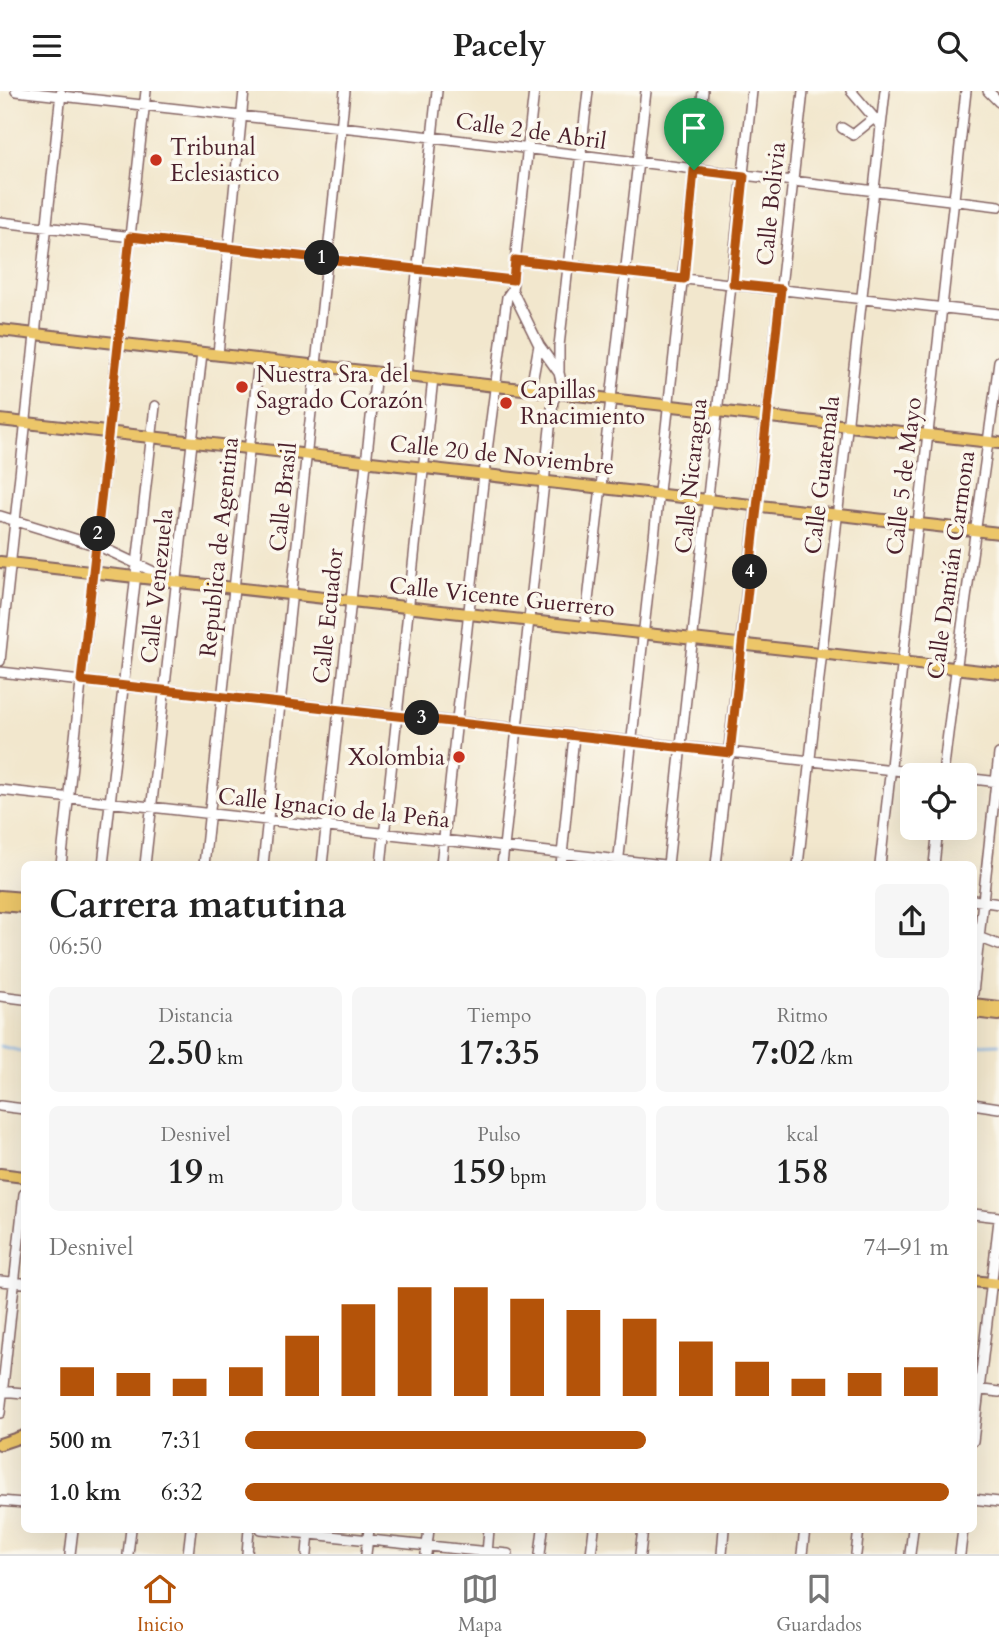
<!DOCTYPE html>
<html lang="es">
<head>
<meta charset="utf-8">
<style>
	:root { --surface:#fff; --page:#f6f6f6; --text:#222; --muted:#767676; --line:#e0e0e0; --accent:#b45309 }
	body { margin:0; font-family:Cardo,serif; background:var(--page); color:var(--text); height:100vh; display:flex; flex-direction:column; font-size:26px; white-space:nowrap }
	* { box-sizing:border-box; margin:0 }
	p { font-size:23px; color:var(--muted) }
	.icon { flex:none; width:38px; height:38px; fill:none; stroke:currentColor; stroke-width:2; stroke-linecap:round; stroke-linejoin:round }
	.map { position:relative; flex:1; overflow:hidden }
	.details { position:absolute; left:21px; top:770px; width:956px; height:672px; display:flex; flex-direction:column; background:var(--surface); border-radius:10px; box-shadow:0 7px 28px #0002 }
	.details>* { flex:none }
	.tools { position:absolute; left:900px; top:672px; display:grid; gap:14px }
	.tools a { display:grid; place-items:center; width:77px; height:77px; border-radius:10px; background:var(--surface); box-shadow:0 7px 28px #0002; font-size:35px }
	.pin { position:absolute; display:grid; place-items:center; width:60px; height:60px; color:#fff; margin:-72px -30px; border-radius:50% 50% 50% 0; rotate:-45deg; box-shadow:0 0 7px #0007 }
	.pin .icon { rotate:45deg }
	.km { position:absolute; width:35px; height:35px; margin:-18px; border-radius:50%; background:#222; color:#fff; font-size:19px; line-height:35px; text-align:center }
	.round { display:grid; place-items:center; flex:none; width:74px; height:74px; border-radius:10px; background:var(--page) }
	.headline { display:flex; align-items:center; justify-content:space-between; height:119px; padding:0 28px }
	h1 { font-size:38px; font-weight:800; line-height:52px }
	.figures { display:grid; grid-template-columns:repeat(3,1fr); gap:10px; height:119px; padding:7px 28px }
	.figures div { display:grid; align-content:center; border-radius:10px; background:var(--page); text-align:center }
	.figures b { font-size:35px; font-weight:800 }
	.figures small { font-size:19px; font-weight:400 }
	.figures p { font-size:19px }
	.chart { height:196px; padding:14px 28px }
	.chart p { display:flex; justify-content:space-between }
	.chart svg { width:100%; height:126px; margin-top:7px; stroke:var(--accent); stroke-width:6 }
	ul { padding:0 28px; list-style:none; font-size:23px }
	li { display:grid; grid-template-columns:112px 84px 1fr; align-items:center; height:52px }
	li i { height:18px; border-radius:9px; background:var(--accent) }
	header { display:flex; justify-content:space-between; align-items:center; height:91px; padding:0 28px; background:var(--surface); font-size:32px; font-weight:800 }
	.dock { display:flex; justify-content:space-around; align-items:center; height:98px; border-top:2px solid var(--line); background:var(--surface); font-size:19px; color:var(--muted) }
	.dock a { display:grid; justify-items:center; gap:4px }
	.dock .active { color:var(--accent) }
	.map>svg:first-child { display:block }
	.lines { fill:none; stroke-linecap:round; stroke-linejoin:round }
	.stream { stroke:#7cb2ea; stroke-width:2 }
	.minor-casing { stroke:#856564; stroke-width:12 }
	.major-casing { stroke:#856564; stroke-width:14 }
	.minor { stroke:#fff; stroke-width:9 }
	.major { stroke:#ecc669; stroke-width:10 }
	.route-casing { stroke:#fff; stroke-width:14 }
	.route { stroke:#b45309; stroke-width:9 }
	.poi-dot { fill:#c8321e; stroke:#fbf7ec; stroke-width:2.5 }
	.labels { text-anchor:middle; dominant-baseline:central; stroke-width:7; stroke-linejoin:round; paint-order:stroke }
	.street-label { font-size:23px; fill:#4a1f2b; stroke:#fbf7ec }
	.poi-label { font-size:23px; fill:#4a1f2b; stroke:#fbf7ec; text-anchor:start }
</style>
</head>
<body>
<header><svg class="icon" aria-label="menu" viewBox="0 0 24 24"><path d="M4 6h16M4 12h16M4 18h16"/></svg>Pacely<svg class="icon" aria-label="search" viewBox="0 0 24 24"><circle cx="10" cy="10" r="6"/><path d="M15 15l6 6"/></svg></header>
<div class="map">
<svg width="999" height="1463" viewBox="0 0 999 1463">
	<rect width="100%" height="100%" fill="#fbf7ec"/>
	<filter id="ink" filterUnits="userSpaceOnUse"><feTurbulence type="fractalNoise" baseFrequency=".0143" numOctaves="2"/><feDisplacementMap in="SourceGraphic" scale="14" xChannelSelector="R" yChannelSelector="G"/><feConvolveMatrix kernelMatrix="1 2 1 2 8 2 1 2 1" color-interpolation-filters="sRGB"/></filter>
	<filter id="wash" filterUnits="userSpaceOnUse"><feTurbulence type="fractalNoise" baseFrequency=".00686" numOctaves="4" result="noise"/><feDisplacementMap in="SourceGraphic" scale="28" xChannelSelector="R" yChannelSelector="G"/><feGaussianBlur stdDeviation="1.57" result="paint"/><feColorMatrix in="noise" values="0 0 0 0 0 0 0 0 0 0 0 0 0 0 0 0 0 1.4 0 .05"/><feComposite in="paint" operator="in"/></filter>
	<g filter="url(#wash)">
		<rect width="100%" height="100%" fill="#f2e7cd"/>
		<g class="lines">
			<path class="stream" d="M973 954 999 953
				M0 955 24 961"/>
		</g>
	</g>
	<g filter="url(#ink)">
		<g class="lines">
			<g class="minor-casing">
				<path id="minor" d="M16 0 432 46 999 115
					M851 0 881 35
					M988 0 999 11
					M842 37 853 44 874 27
					M0 131 513 189
					M515 169 999 223
					M218 263 244 0
					M559 280V255L588 0
					M406 284 437 0
					M531 297 539 254
					M0 425 101 456 173 490
					M585 536 646 0
					M0 570 61 2
					M0 581 939 684
					M943 684C959 545 981 408 999 270
					M964 687 999 691
					M0 699 664 774
					M61 774 146 0
					M103 774 155 315
					M145 774 202 262
					M204 774 259 268
					M263 774 345 0
					M322 774 376 281
					M381 774 433 287
					M441 774 484 383 507 206 512 199 534 0
					M502 774 553 310 562 294 559 282 539 254 512 199
					M561 774 574 645
					M618 774 703 0
					M668 774 752 0
					M716 774 803 0
					M798 774 885 0
					M880 774 966 0
					M934 774 938 737
					M973 809 999 813
					M973 844 999 854
					M973 902 999 663
					M0 905 24 908
					M973 1013 999 1017
					M0 1015 24 1018
					M973 1123 999 1126
					M0 1190 24 1192
					M975 1298 999 1301
					M0 1300 24 1302
					M0 1322 24 1103
					M973 1350 999 1129
					M973 1408 999 1411
					M0 1410 24 1412
					M261 1438 508 1463
					M70 1463 73 1438
					M128 1463 131 1438
					M188 1463 191 1438
					M247 1463 249 1438
					M307 1463 309 1440
					M366 1463 369 1438
					M426 1463 429 1438
					M487 1463 489 1438
					M540 1463 543 1438
					M591 1463 594 1438
					M640 1463 643 1438
					M722 1463 724 1438
					M802 1463 805 1438
					M856 1463 859 1438
					M910 1463 913 1438
					M960 1463 963 1438"/>
			</g>
			<g class="major-casing">
				<path id="major" d="M0 239 999 352
					M0 329 999 442
					M0 471 999 582
					M0 805 24 807
					M0 814 24 816
					M973 913 999 916
					M973 921 999 924
					M0 1083 24 1086
					M973 1190 999 1193
					M0 1353 24 1345"/>
			</g>
			<use href="#minor" class="minor"/>
			<use href="#major" class="major"/>
		</g>
	</g>
	<g class="lines" filter="url(#ink)">
		<g class="route-casing">
			<path id="route" d="M694 79 744 85 733 193 781 198 730 662 81 590 130 146 513 189 515 169 684 188Z"/>
		</g>
		<use href="#route" class="route"/>
	</g>
	<g class="poi-dot">
		<circle cx="156" cy="69" r="7"/>
		<circle cx="242" cy="296" r="7"/>
		<circle cx="506" cy="312" r="7"/>
		<circle cx="459" cy="666" r="7"/>
	</g>
	<g class="labels">
		<g class="street-label">
			<text transform="translate(531 40) rotate(8)">Calle 2 de Abril</text>
			<text transform="translate(771 113) rotate(-84)">Calle Bolivia</text>
			<text transform="translate(502 364) rotate(6)">Calle 20 de Noviembre</text>
			<text transform="translate(822 384) rotate(-83)">Calle Guatemala</text>
			<text transform="translate(691 385) rotate(-84)">Calle Nicaragua</text>
			<text transform="translate(904 385) rotate(-83)">Calle 5 de Mayo</text>
			<text transform="translate(283 406) rotate(-84)">Calle Brasil</text>
			<text transform="translate(219 456) rotate(-84)">Republica de Agentina</text>
			<text transform="translate(951 474) rotate(-82)">Calle Damián Carmona</text>
			<text transform="translate(157 495) rotate(-84)">Calle Venezuela</text>
			<text transform="translate(502 506) rotate(6)">Calle Vicente Guerrero</text>
			<text transform="translate(328 525) rotate(-84)">Calle Ecuador</text>
			<text transform="translate(334 717) rotate(6)">Calle Ignacio de la Peña</text>
		</g>
		<g class="poi-label">
			<text x="170" y="56">Tribunal<tspan x="170" dy="26">Eclesiastico</tspan></text>
			<text x="256" y="283">Nuestra Sra. del<tspan x="256" dy="26">Sagrado Corazón</tspan></text>
			<text x="520" y="299">Capillas<tspan x="520" dy="26">Rnacimiento</tspan></text>
			<text x="445" y="666" text-anchor="end">Xolombia</text>
		</g>
	</g>
</svg>
<div class="tools">
<a><svg class="icon" aria-label="locate" viewBox="0 0 24 24"><circle cx="12" cy="12" r="6"/><path d="M12 2v4M12 18v4M2 12h4M18 12h4"/></svg></a>
</div>
<div class="pin" style="left:694px;top:79px;background:#1e9e55"><svg class="icon" aria-label="arrive" viewBox="0 0 24 24"><path d="M6 21V4h12l-3 4 3 4H6"/></svg></div>
<b class="km" style="left:322px;top:167px">1</b>
<b class="km" style="left:98px;top:443px">2</b>
<b class="km" style="left:422px;top:627px">3</b>
<b class="km" style="left:750px;top:481px">4</b>
<section class="details">
<div class="headline"><div><h1>Carrera matutina</h1><p>06:50</p></div><a class="round"><svg class="icon" aria-label="share" viewBox="0 0 24 24"><path d="M12 15V3M7 8l5-5 5 5M5 13v7h14v-7"/></svg></a></div>
<div class="figures">
<div><p>Distancia</p><b>2.50<small> km</small></b></div>
<div><p>Tiempo</p><b>17:35</b></div>
<div><p>Ritmo</p><b>7:02<small> /km</small></b></div>
</div>
<div class="figures">
<div><p>Desnivel</p><b>19<small> m</small></b></div>
<div><p>Pulso</p><b>159<small> bpm</small></b></div>
<div><p>kcal</p><b>158</b></div>
</div>
<div class="chart"><p><span>Desnivel</span>74–91 m</p>
<svg viewBox="0 0 160 44" preserveAspectRatio="none"><path d="M5 44V34M15 44V36M25 44V38M35 44V34M45 44V23M55 44V12M65 44V6M75 44V6M85 44V10M95 44V14M105 44V17M115 44V25M125 44V32M135 44V38M145 44V36M155 44V34"/></svg>
</div>
<ul>
<li><b>500 m</b>7:31<i style="width:57%"></i></li>
<li><b>1.0 km</b>6:32<i style="width:100%"></i></li>
</ul>
</section>
</div>
<nav class="dock">
<a class="active"><svg class="icon" aria-label="home" viewBox="0 0 24 24"><path d="M3 11l9-7 9 7M6 9v11h12V9"/></svg>Inicio</a>
<a><svg class="icon" aria-label="map" viewBox="0 0 24 24"><path d="M3 6l6-2 6 2 6-2v14l-6 2-6-2-6 2zM9 4v14M15 6v14"/></svg>Mapa</a>
<a><svg class="icon" aria-label="saved" viewBox="0 0 24 24"><path d="M7 4h10v16l-5-4-5 4z"/></svg>Guardados</a>
</nav>
</body>
</html>
